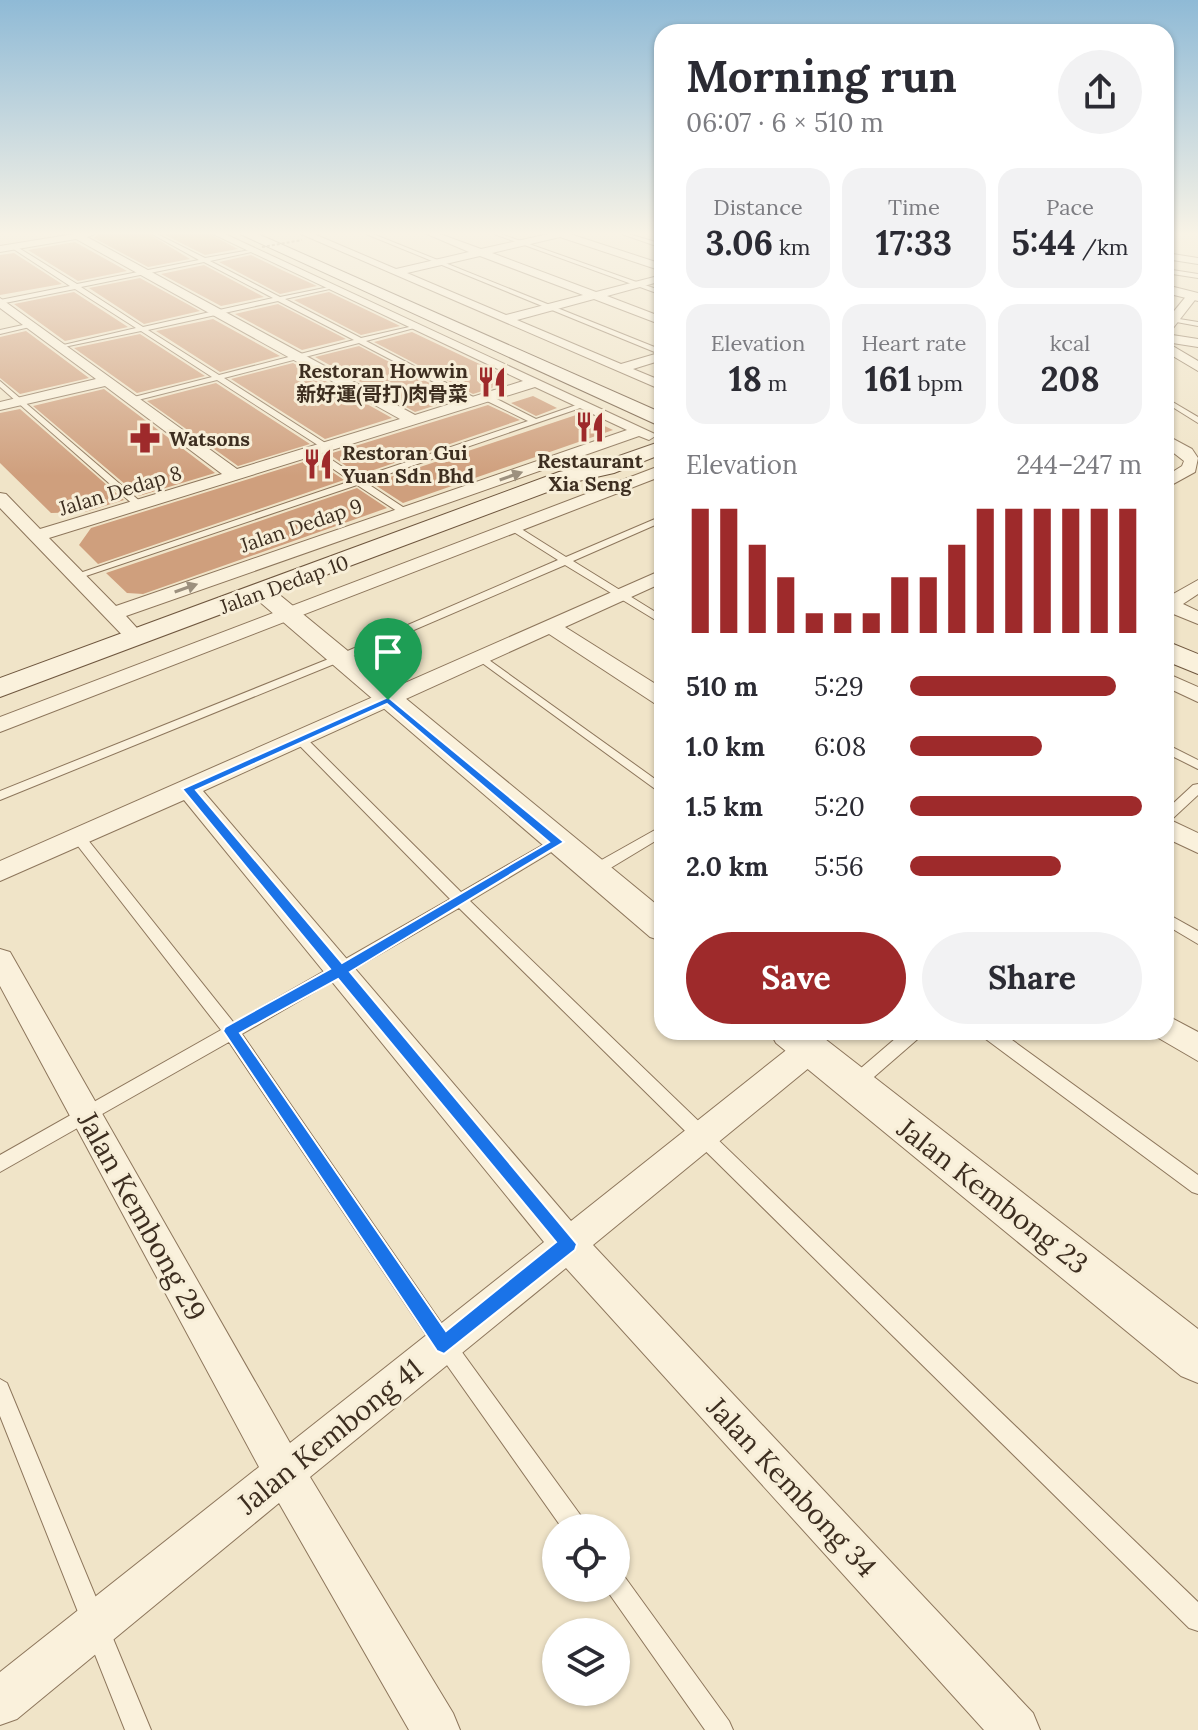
<!DOCTYPE html>
<html lang="en">
<head>
<meta charset="utf-8">
<style>
	:root { --surface:#fff; --page:#f2f2f3; --text:#2b2b33; --muted:#7c7c81; --accent:#9e2a2b }
	body { margin:0; font-family:Lora,"Noto Sans SC",serif; background:var(--page); color:var(--text); height:100vh; display:flex; flex-direction:column; font-size:30px; white-space:nowrap }
	* { box-sizing:border-box; margin:0 }
	p { font-size:26px; color:var(--muted) }
	.icon { flex:none; width:44px; height:44px; fill:none; stroke:currentColor; stroke-width:2; stroke-linecap:round; stroke-linejoin:round }
	.map { position:relative; flex:1; overflow:hidden }
	.side { position:absolute; left:654px; top:24px; width:520px; height:1016px; display:flex; flex-direction:column; background:var(--surface); border-radius:24px; box-shadow:0 2px 6px #0004 }
	.side>* { flex:none }
	.buttons { position:absolute; left:542px; top:1514px; display:grid; gap:16px }
	.buttons a { display:grid; place-items:center; width:88px; height:88px; border-radius:50%; background:var(--surface); box-shadow:0 2px 6px #0004; font-size:40px }
	.pin { position:absolute; display:grid; place-items:center; width:68px; height:68px; color:#fff; margin:-82px -34px; border-radius:50% 50% 50% 0; rotate:-45deg; box-shadow:0 0 8px #0007 }
	.pin .icon { rotate:45deg }
	.round { display:grid; place-items:center; flex:none; width:84px; height:84px; border-radius:42px; background:var(--page) }
	.headline { display:flex; align-items:center; justify-content:space-between; height:136px; padding:0 32px }
	h1 { font-size:44px; font-weight:700; line-height:60px }
	.stats { display:grid; grid-template-columns:repeat(3,1fr); gap:12px; height:136px; padding:8px 32px }
	.stats div { display:grid; align-content:center; border-radius:20px; background:var(--page); text-align:center }
	.stats b { font-size:34px; font-weight:700 }
	.stats small { font-size:22px; font-weight:400 }
	.stats p { font-size:22px }
	.chart { height:224px; padding:16px 32px }
	.chart p { display:flex; justify-content:space-between }
	.chart svg { width:100%; height:144px; margin-top:8px; stroke:var(--accent); stroke-width:6 }
	.primary-button { display:flex; gap:16px; margin-top:auto; padding:16px 32px }
	.primary-button a { flex:1; height:92px; border-radius:48px; background:var(--accent); color:#fff; font-size:32px; font-weight:700; line-height:92px; text-align:center }
	.primary-button a+a { background:var(--page); color:var(--text) }
	ul { padding:0 32px; list-style:none; font-size:26px }
	li { display:grid; grid-template-columns:128px 96px 1fr; align-items:center; height:60px }
	li i { height:20px; border-radius:10px; background:var(--accent) }
	.map>svg:first-child { display:block }
	.building { fill:#cf9f7d }
	.lines { fill:none; stroke-linecap:round; stroke-linejoin:round }
	.service-casing { stroke:#8d765c; stroke-width:2 }
	.minor-casing { stroke:#8d765c; stroke-width:2 }
	.tertiary-casing { stroke:#8d765c; stroke-width:2 }
	.secondary-casing { stroke:#6f573f; stroke-width:2 }
	.service { fill:#faf1dc; fill-rule:evenodd }
	.minor { fill:#faf1dc; fill-rule:evenodd }
	.tertiary { fill:#faf1dc; fill-rule:evenodd }
	.secondary { fill:#faf1dc; fill-rule:evenodd }
	.path-bridge { stroke:#8d765c; stroke-width:2; stroke-dasharray:3 2; stroke-linecap:butt }
	.oneway { fill:#9c907e }
	.route { fill:#1a73e8; stroke:#fff; stroke-width:2; fill-rule:evenodd }
	.labels { text-anchor:middle; dominant-baseline:central; stroke-width:6; stroke-linejoin:round; paint-order:stroke }
	.far-poi-label { font-size:20px; font-weight:bold; fill:#3d2e20; stroke:#f7eed8; text-anchor:start }
	.far-street-label { font-size:20px; fill:#3d2e20; stroke:#f7eed8 }
	.near-street-label { font-size:28px; fill:#3d2e20; stroke:#f7eed8 }
</style>
</head>
<body>
<div class="map">
<svg width="1198" height="1730" viewBox="0 0 1198 1730">
	<rect width="100%" height="100%" fill="#f0e4c8"/>
	<path class="building" d="M98 234H149L190 259 148 267 94 238Z
		M163 234H210L238 249 205 255Z
		M75 242 127 271 78 281 28 250Z
		M14 253 62 284 0 295V255Z
		M251 255 284 271 317 286 280 294 219 262Z
		M204 265 264 297 221 306 161 274Z
		M140 278 200 311 144 324 89 288Z
		M74 292 128 327 65 341 14 304Z
		M329 292 396 324 400 326 361 335 294 300Z
		M278 304 346 339 302 350 235 314Z
		M213 319 280 356 220 372 156 331Z
		M26 331 89 378 20 394 0 378V337Z
		M412 332 507 377 504 384 473 394 374 342Z
		M140 334 205 376 137 393 74 348Z
		M359 346 458 398 415 412 315 357Z
		M293 363 392 418 325 439 231 379Z
		M216 383 310 444 238 466 147 401Z
		M104 389 215 473 139 496 33 406Z
		M533 396 557 408 536 416 511 403Z
		M488 405 520 420 359 475 329 454Z
		M20 409 124 500 85 512 51 513 0 463V413Z
		M579 414 613 430 403 503 372 483Z
		M313 459 344 480 98 564 79 545 91 528Z
		M357 488 387 508 143 594 127 593 106 573Z"/>
	<g class="lines">
		<g class="service-casing">
			<path id="service" d="M152 234H157L205 258 256 249V251L210 261 280 297 334 286V288L285 299 361 338 418 325V327L366 341 481 401 474 403 359 343 224 378 330 446V450L327 451 217 380 130 402V398L212 377 141 331 59 348V346L136 328 75 289 0 304V300L70 286 12 248 14 245 77 284 199 260ZM204 262 273 298 143 327 81 287ZM278 301 354 340 219 375 148 330Z
				M366 234H373L662 350V355Z
				M494 234H501L662 291V295Z
				M622 234H629L662 244V248Z
				M1166 269 1198 274V278L1166 273Z
				M1173 318 1198 322V326L1171 321Z
				M32 323 34 326 0 334V330Z
				M0 381 142 503V507H136L0 387Z
				M485 396H491L536 419 582 403 589 405 365 482 409 511V515H403L357 485 80 578 71 576 351 481 311 454V450H317L359 478 528 421 485 400Z
				M1166 398 1198 417V423L1166 403Z
				M662 516V522L573 561 662 616V624L565 565 344 660 0 800V791L336 656 558 560 509 529V525H515L566 557Z
				M482 655 662 784V794L478 660V656Z
				M300 735 304 736 461 892 553 839H563L565 842 563 845 470 901 1198 1602V1631L1189 1628 459 908 242 1034 451 1337 584 1520 587 1528H562L437 1351 229 1042 0 1172V1155L221 1030 74 841 72 838 74 835H84L234 1023 450 899 296 742 294 739Z
				M1166 744 1198 760V769L1166 753Z
				M1198 784V795L1171 820 1166 822V810L1193 785Z
				M662 826V837L599 875H589L587 871 589 867Z
				M1166 913 1198 931V944L1166 925Z
				M903 1032H922L920 1037 859 1090 853 1092 847 1090 845 1085 847 1080Z
				M981 1032H1001L1198 1175V1194L1192 1192 983 1037Z
				M0 1379 7 1383 151 1730H125L0 1416Z
				M616 1572 624 1576 729 1721 733 1730H705L608 1592 606 1588H616Z"/>
		</g>
		<g class="minor-casing">
			<path id="minor" d="M74 234H95L87 237 415 415 523 381 213 234H225L657 435 649 440 639 436 126 616 146 638 136 644 129 642 0 508V493L6 494 40 529 222 474 105 386 0 410V402L96 379 0 308V298L237 469 400 419 76 239 0 252V246ZM535 387 627 430 116 606 49 538Z
				M301 234H314L396 269 469 252 427 234H440L481 249 548 234H570L662 264V271L560 237 492 253 596 292 662 275V281L607 296 662 317V325L594 299 517 320 621 364 662 352V360L633 369 662 381V390ZM480 256 583 295 506 315 407 273Z
				M1166 253 1198 258V264L1166 259Z
				M1188 294 1198 296 1170 332 1166 333V321Z
				M1166 334 1198 339V347L1166 342Z
				M1166 342 1198 361V371L1166 352Z
				M1166 435 1192 449 1198 458 1195 472 1166 488V476L1182 466 1184 461 1166 447Z
				M662 465V476L0 732V717Z
				M662 570V583L565 627 662 688V705L654 703 549 634 203 791 571 1221 799 1040 810 1036 821 1040 825 1049 821 1058 593 1245 1033 1713 1040 1730H984L566 1268 310 1477 453 1713 460 1730H409L279 1503 17 1719 0 1725V1672L259 1467 0 986V949L10 952 290 1443 544 1242 184 800 0 881V861Z
				M1198 580V594L1183 604 1198 611V624L1166 611V598Z
				M1166 673 1198 687V702L1166 687Z
				M1166 818 1198 833V853L1166 838Z
				M1166 1015 1198 1032V1061L1155 1036 1154 1032H1166Z"/>
		</g>
		<g class="tertiary-casing">
			<path id="tertiary" d="M1166 285 1198 293V301L1166 293Z
				M262 585 270 587 662 909V941L650 937 254 597 250 592 254 587Z
				M770 1032H816L1198 1329V1383L1181 1376 776 1043Z"/>
		</g>
		<g class="secondary-casing">
			<path id="secondary" d="M240 234H258L662 413V427Z
				M662 441V454L614 473 574 482 0 697V678L559 472 599 463Z
				M1166 641 1198 654V674L1166 661Z"/>
		</g>
		<use href="#service" class="service"/>
		<use href="#minor" class="minor"/>
		<use href="#tertiary" class="tertiary"/>
		<use href="#secondary" class="secondary"/>
		<path class="path-bridge" d="M262 247 302 240"/>
	</g>
	<defs><path id="oneway-solid" d="M-6-.8H1V-3.2L6.5 0L1 3.2V.8H-6Z" transform="scale(2)"/></defs>
	<g class="oneway">
		<use href="#oneway-solid" transform="translate(511 476) rotate(-19)"/>
		<use href="#oneway-solid" transform="translate(186 588) rotate(-19)"/>
	</g>
	<linearGradient id="sky" x2="0" y2="1"><stop stop-color="#8fbad6"/><stop offset="0.49" stop-color="#f8f3e6"/><stop offset="1" stop-color="#f8f3e6" stop-opacity="0"/></linearGradient>
	<rect width="1198" height="476" fill="url(#sky)"/>
	<path class="route" d="M388 697 564 842 350 972 577 1244 575 1250 444 1354 437 1351 223 1031 225 1027 330 969 182 789ZM387 704 549 842 342 963 196 790ZM338 979 556 1242 446 1331 240 1033Z"/>
	<defs>
		<g id="restaurant-bare" transform="scale(2.4)"><path d="M-5-6h1v4h1v-4h1v4h1v-4h1v5L-1.5 .5V6h-2V.5L-5-1ZM5-6V6H3V1.5H1.5Q1.5-4 5-6Z" fill="#9e2a2b" stroke="#f7eed8" stroke-width="2.5" paint-order="stroke"/></g>
		<g id="pharmacy-bare" transform="scale(2.4)"><path d="M-2-6h4v4h4v4h-4v4h-4v-4h-4v-4h4Z" fill="#9e2a2b" stroke="#f7eed8" stroke-width="2.5" paint-order="stroke"/></g>
	</defs>
	<g fill-rule="evenodd">
		<use href="#restaurant-bare" x="492" y="382"/>
		<use href="#restaurant-bare" x="590" y="427"/>
		<use href="#pharmacy-bare" x="145" y="438"/>
		<use href="#restaurant-bare" x="318" y="464"/>
	</g>
	<g class="labels">
		<g class="far-poi-label">
			<text x="468" y="370" text-anchor="end">Restoran Howwin<tspan x="468" dy="23">新好運(哥打)肉骨菜</tspan></text>
			<text x="169" y="438">Watsons</text>
			<text x="342" y="452">Restoran Gui<tspan x="342" dy="23">Yuan Sdn Bhd</tspan></text>
			<text x="590" y="460" text-anchor="middle">Restaurant<tspan x="590" dy="23">Xia Seng</tspan></text>
		</g>
		<g class="far-street-label">
			<text transform="translate(120 490) rotate(-17)">Jalan Dedap 8</text>
			<text transform="translate(301 525) rotate(-19)">Jalan Dedap 9</text>
			<text transform="translate(284 584) rotate(-20)">Jalan Dedap 10</text>
		</g>
		<g class="near-street-label">
			<text transform="translate(993 1196) rotate(38)">Jalan Kembong 23</text>
			<text transform="translate(142 1216) rotate(61)">Jalan Kembong 29</text>
			<text transform="translate(330 1436) rotate(-39)">Jalan Kembong 41</text>
			<text transform="translate(792 1487) rotate(47)">Jalan Kembong 34</text>
		</g>
	</g>
</svg>
<div class="buttons">
<a><svg class="icon" aria-label="locate" viewBox="0 0 24 24"><circle cx="12" cy="12" r="6"/><path d="M12 2v4M12 18v4M2 12h4M18 12h4"/></svg></a>
<a><svg class="icon" aria-label="layers" viewBox="0 0 24 24"><path d="M12 4l9 5-9 5-9-5zM3 14l9 5 9-5"/></svg></a>
</div>
<div class="pin" style="left:388px;top:700px;background:#1e9e55"><svg class="icon" aria-label="arrive" viewBox="0 0 24 24"><path d="M6 21V4h12l-3 4 3 4H6"/></svg></div>
<section class="side">
<div class="headline"><div><h1>Morning run</h1><p>06:07 · 6 × 510 m</p></div><a class="round"><svg class="icon" aria-label="share" viewBox="0 0 24 24"><path d="M12 15V3M7 8l5-5 5 5M5 13v7h14v-7"/></svg></a></div>
<div class="stats">
<div><p>Distance</p><b>3.06<small> km</small></b></div>
<div><p>Time</p><b>17:33</b></div>
<div><p>Pace</p><b>5:44<small> /km</small></b></div>
</div>
<div class="stats">
<div><p>Elevation</p><b>18<small> m</small></b></div>
<div><p>Heart rate</p><b>161<small> bpm</small></b></div>
<div><p>kcal</p><b>208</b></div>
</div>
<div class="chart"><p><span>Elevation</span>244–247 m</p>
<svg viewBox="0 0 160 44" preserveAspectRatio="none"><path d="M5 44V6M15 44V6M25 44V17M35 44V27M45 44V38M55 44V38M65 44V38M75 44V27M85 44V27M95 44V17M105 44V6M115 44V6M125 44V6M135 44V6M145 44V6M155 44V6"/></svg>
</div>
<ul>
<li><b>510 m</b>5:29<i style="width:89%"></i></li>
<li><b>1.0 km</b>6:08<i style="width:57%"></i></li>
<li><b>1.5 km</b>5:20<i style="width:100%"></i></li>
<li><b>2.0 km</b>5:56<i style="width:65%"></i></li>
</ul>
<div class="primary-button"><a>Save</a><a>Share</a></div>
</section>
</div>
</body>
</html>
